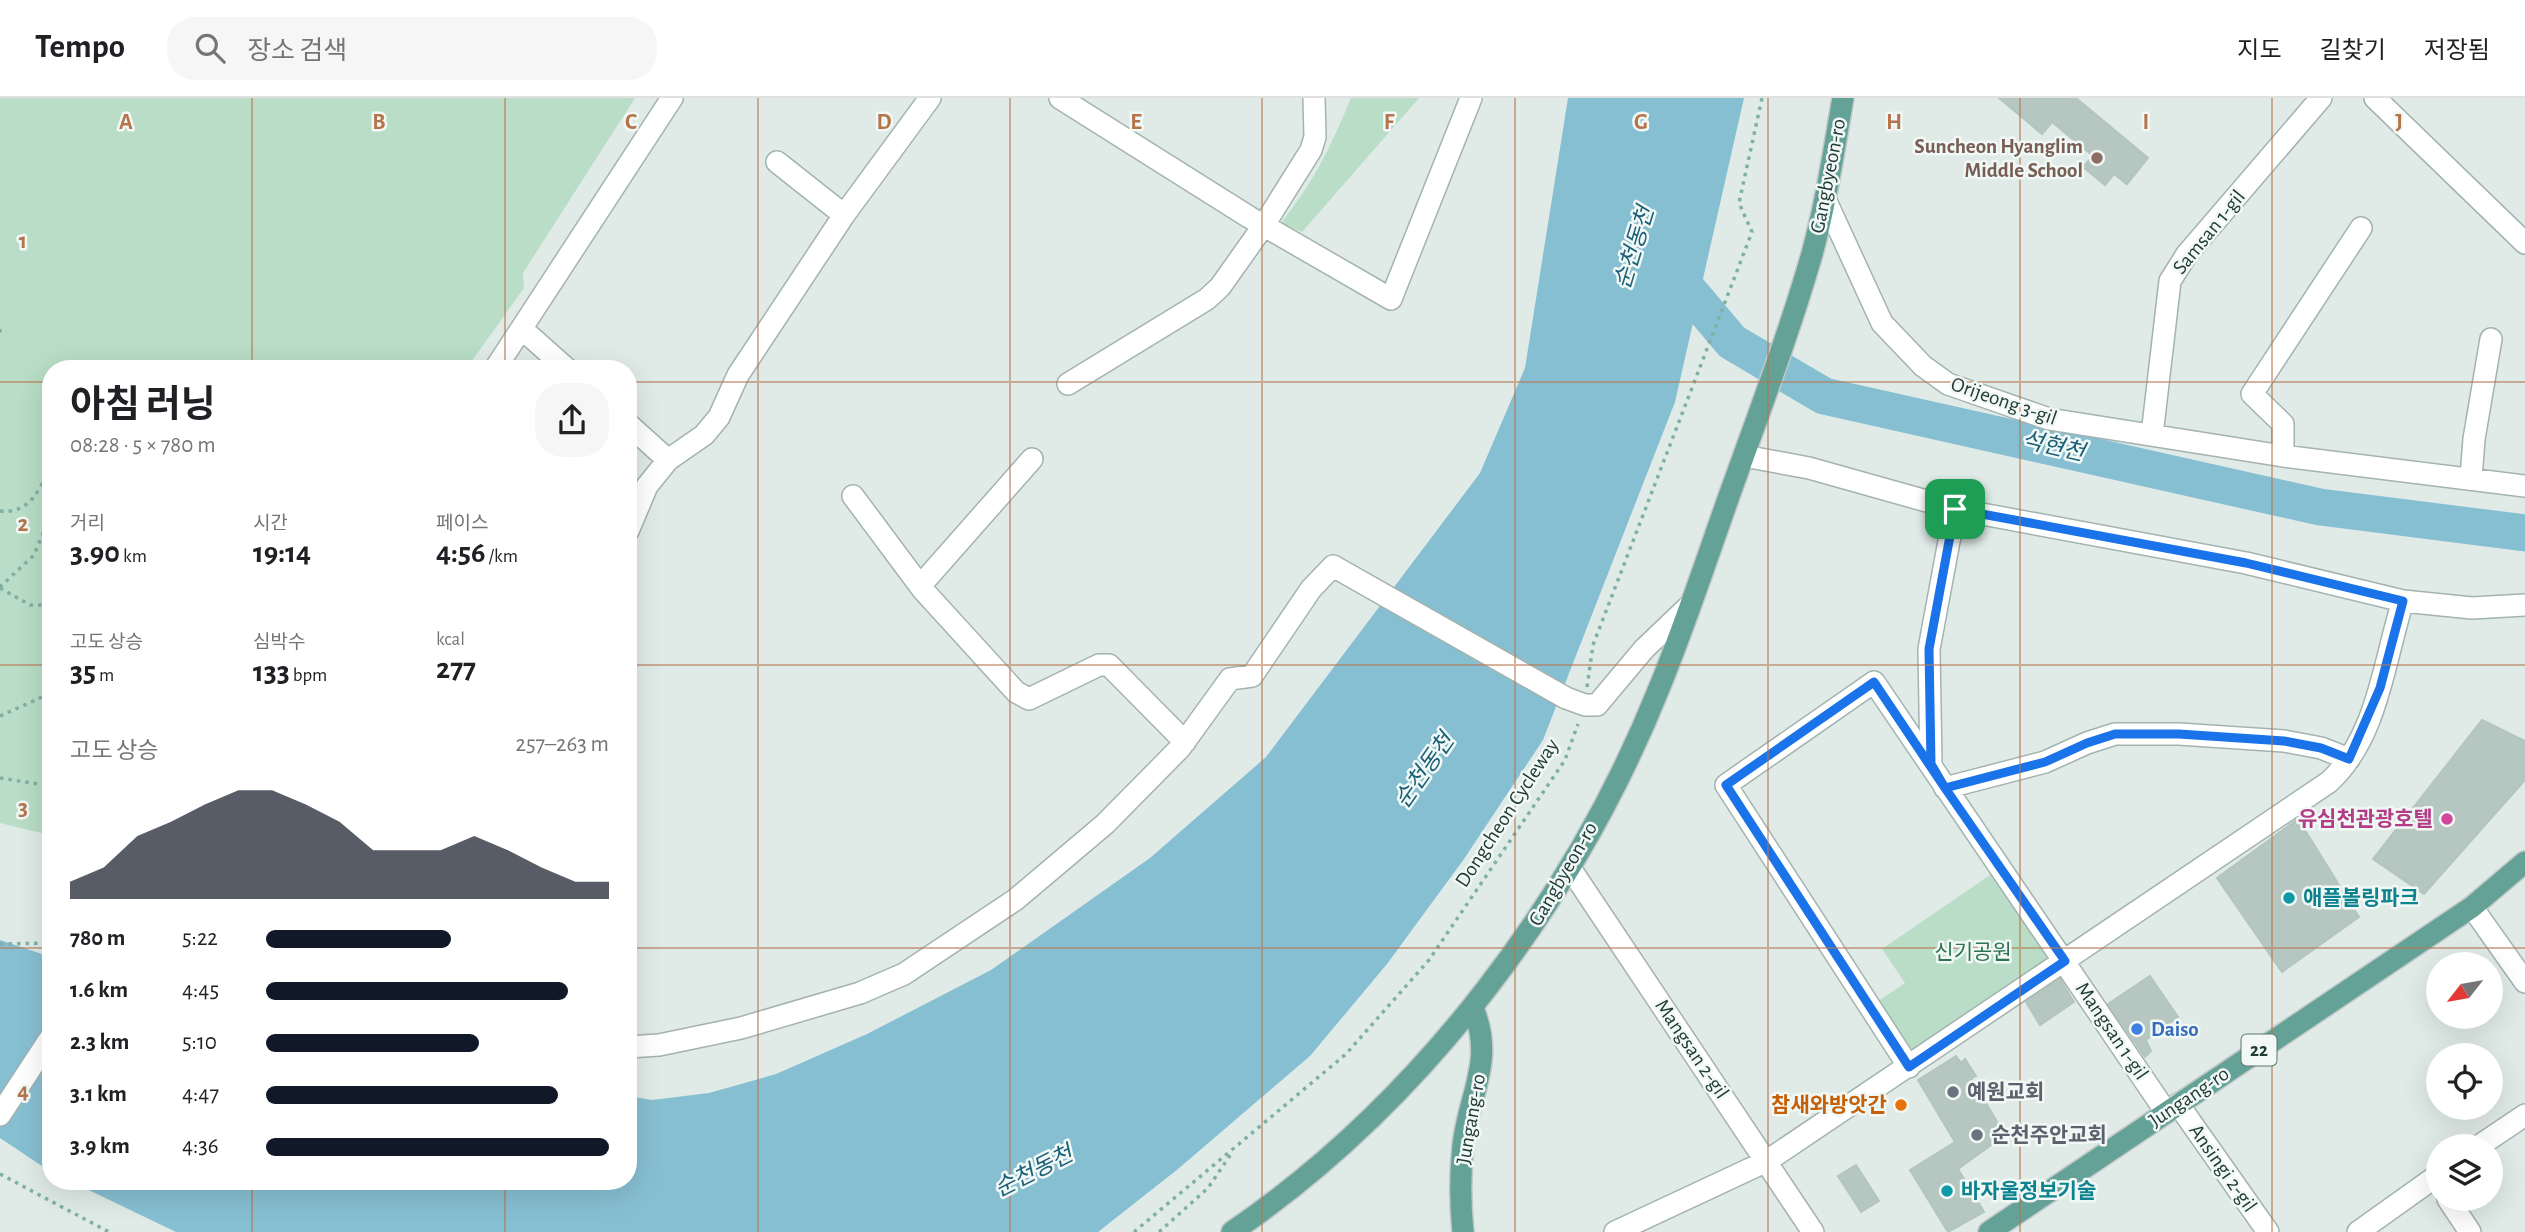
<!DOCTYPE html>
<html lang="ko">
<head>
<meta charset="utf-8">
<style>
	:root { --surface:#fff; --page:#f6f6f6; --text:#202124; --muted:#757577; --line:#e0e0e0; --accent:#111827 }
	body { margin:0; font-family:"Alegreya Sans","Noto Sans KR",sans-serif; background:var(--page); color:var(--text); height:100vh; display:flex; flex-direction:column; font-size:26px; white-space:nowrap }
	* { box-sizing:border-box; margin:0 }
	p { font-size:23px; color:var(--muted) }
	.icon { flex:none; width:38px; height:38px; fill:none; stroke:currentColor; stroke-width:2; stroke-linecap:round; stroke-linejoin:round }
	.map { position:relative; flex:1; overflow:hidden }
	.side { position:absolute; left:42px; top:262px; width:595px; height:830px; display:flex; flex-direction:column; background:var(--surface); border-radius:28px; box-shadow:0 7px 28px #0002 }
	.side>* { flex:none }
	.needle { width:46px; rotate:239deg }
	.tools { position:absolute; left:2426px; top:854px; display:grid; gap:14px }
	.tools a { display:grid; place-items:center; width:77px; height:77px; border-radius:50%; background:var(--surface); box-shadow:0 7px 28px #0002; font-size:35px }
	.pin { position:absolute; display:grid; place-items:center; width:60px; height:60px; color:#fff; margin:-30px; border-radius:14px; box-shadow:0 4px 10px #0006 }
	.round { display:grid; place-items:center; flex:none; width:74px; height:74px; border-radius:28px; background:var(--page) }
	.headline { display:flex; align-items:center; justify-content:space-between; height:119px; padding:0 28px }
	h1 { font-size:38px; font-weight:700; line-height:52px }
	.figures { display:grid; grid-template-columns:repeat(3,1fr); gap:10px; height:119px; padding:7px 28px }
	.figures div { display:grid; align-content:center }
	.figures b { font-size:30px; font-weight:700 }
	.figures small { font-size:19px; font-weight:400 }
	.figures p { font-size:19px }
	.chart { height:196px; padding:14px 28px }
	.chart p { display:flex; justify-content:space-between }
	.chart svg { width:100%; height:126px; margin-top:7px; fill:var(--accent); opacity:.7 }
	ul { padding:0 28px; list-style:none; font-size:23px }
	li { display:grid; grid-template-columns:112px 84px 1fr; align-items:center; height:52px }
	li i { height:18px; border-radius:9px; background:var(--accent) }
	header { display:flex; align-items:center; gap:42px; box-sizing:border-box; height:98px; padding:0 35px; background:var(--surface); border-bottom:2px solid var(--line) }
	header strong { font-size:33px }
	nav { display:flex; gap:38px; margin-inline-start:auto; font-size:24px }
	.search { width:490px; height:63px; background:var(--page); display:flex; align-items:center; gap:18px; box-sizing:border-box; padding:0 24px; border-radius:28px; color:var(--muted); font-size:26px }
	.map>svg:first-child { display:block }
	.green { fill:#b9ddc6 }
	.water { fill:#87bfd2 }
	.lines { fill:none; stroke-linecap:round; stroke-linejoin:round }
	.river { stroke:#87bfd2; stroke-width:37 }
	.building { fill:#b6c6c1; stroke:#b3c5bf; stroke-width:2 }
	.minor-casing { stroke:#a3b3af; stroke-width:24 }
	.major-casing { stroke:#c1c8c7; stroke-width:24 }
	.path { stroke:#80b0a5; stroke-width:3.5; stroke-dasharray:3.5 5; stroke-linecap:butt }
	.minor { stroke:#fff; stroke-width:21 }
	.major { stroke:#64a298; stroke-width:21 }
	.route-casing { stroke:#fff; stroke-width:14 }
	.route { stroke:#1a73e8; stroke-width:9 }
	.grid { fill:none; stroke:#b5744c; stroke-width:2; stroke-opacity:0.55 }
	.education-dot { fill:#8d6e63; stroke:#f1f8f5; stroke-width:2.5 }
	.hotel-dot { fill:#d1479c; stroke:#f1f8f5; stroke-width:2.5 }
	.culture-dot { fill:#0f9aa8; stroke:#f1f8f5; stroke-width:2.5 }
	.shop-dot { fill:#3f7fe0; stroke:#f1f8f5; stroke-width:2.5 }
	.worship-dot { fill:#6b7280; stroke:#f1f8f5; stroke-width:2.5 }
	.food-dot { fill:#e8710a; stroke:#f1f8f5; stroke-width:2.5 }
	.labels { text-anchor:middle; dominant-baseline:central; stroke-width:5; stroke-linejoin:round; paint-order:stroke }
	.shield { fill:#f1f8f5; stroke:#5f7470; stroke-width:2 }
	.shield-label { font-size:19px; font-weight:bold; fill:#213c37 }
	.education-label { font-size:21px; font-weight:bold; fill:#785e54; stroke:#f1f8f5; text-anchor:end }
	.street-label { font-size:21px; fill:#213c37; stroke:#f1f8f5 }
	.hotel-label { font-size:21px; font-weight:bold; fill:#b23c85; stroke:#f1f8f5; text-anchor:end }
	.culture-label { font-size:21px; font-weight:bold; fill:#0d838f; stroke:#f1f8f5; text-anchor:start }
	.park-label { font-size:21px; fill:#2a744e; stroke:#f1f8f5 }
	.shop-label { font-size:21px; font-weight:bold; fill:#366cbe; stroke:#f1f8f5; text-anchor:start }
	.worship-label { font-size:21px; font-weight:bold; fill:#5b616d; stroke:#f1f8f5; text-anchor:start }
	.food-label { font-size:21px; font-weight:bold; fill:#c56008; stroke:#f1f8f5; text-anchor:end }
	.water-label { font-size:23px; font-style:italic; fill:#1a6079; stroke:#f1f8f5 }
	.grid-label { font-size:23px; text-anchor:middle; font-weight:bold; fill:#b5744c; stroke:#f1f8f5; stroke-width:5; stroke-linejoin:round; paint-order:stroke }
</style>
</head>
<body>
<header>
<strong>Tempo</strong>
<div class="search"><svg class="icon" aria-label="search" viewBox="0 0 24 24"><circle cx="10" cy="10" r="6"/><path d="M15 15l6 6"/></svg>장소 검색</div>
<nav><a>지도</a><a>길찾기</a><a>저장됨</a></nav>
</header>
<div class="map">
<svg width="2525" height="1134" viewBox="0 0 2525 1134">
	<rect width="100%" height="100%" fill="#e0ebe8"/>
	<path class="green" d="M0 0H635L523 175 524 190 466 271H51L50 737 0 725Z
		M1351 0H1419L1302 134 1281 125C1314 84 1331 48 1351 0Z
		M1993 775 2050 858 2040 873 1912 961 1874 906 1905 885 1882 851Z"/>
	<path class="water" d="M1568 0H1744L1675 304 1543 642 1464 761 1387 866 1310 958 1178 1071 1098 1134H176L70 1083H628V998L652 1002 709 995 776 976 867 936 991 872 1150 760 1266 659 1480 375 1525 270Z
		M0 842 51 859V1074L0 1040Z"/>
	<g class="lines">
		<path class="river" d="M1667 167 1732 244 1824 298 2320 409 2525 435"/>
	</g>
	<path class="building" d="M1999 0H2076L2148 60 2127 86 2114 76 2105 87 2083 69 2093 58 2052 24 2042 36Z
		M2482 622 2525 643V682L2424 796 2373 761Z
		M2298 721 2359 819 2282 874 2217 780Z
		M2150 878 2178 919 2146 942 2151 953 2145 959 2108 906Z
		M2060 881 2074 904 2040 927 2026 904Z
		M1956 958 1961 965 1965 961 1976 978 1971 980 2005 1037 1958 1071 1984 1114 1948 1134 1910 1072 1955 1044 1918 982Z
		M1856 1067 1879 1103 1861 1114 1838 1078Z"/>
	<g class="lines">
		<g class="minor-casing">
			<path id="minor" d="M1060 0 1249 119 1391 201 1471 0
				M2375 0 2525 145
				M777 64 844 117
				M1825 101 1882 225 1923 268 1948 286 2049 321 2283 358 2525 388
				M522 231 567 271
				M495 271 672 0
				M1068 286 1207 201 1220 189 1264 127 1311 52 1315 39 1314 0
				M628 326 668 362
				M2152 337 2170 183 2187 156 2321 0
				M1744 358 1809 370 1955 411 2246 465 2403 503 2472 510 2525 507
				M2283 358V326L2252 296 2361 130
				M2471 380 2474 341 2491 241
				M853 398 923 492 1016 594 1029 601 1099 567H1109L1185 644
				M628 433 647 388 668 362 704 337 719 319 738 277 844 117 930 0
				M920 488 1032 361
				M1931 666 1929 551 1955 411
				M1945 690 2045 664 2087 645 2115 636H2179L2284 643 2321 650 2349 661
				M1570 770 1813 1134
				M2472 809 2525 884
				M628 949 659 947 741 930 860 895 904 876 1015 802 1105 726 1180 650 1230 581 1252 578 1311 491 1333 468 1566 600 1585 607H1597L1644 551 1688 509
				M1909 969 1726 687 1874 584 2166 1014
				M2178 1006 2268 1134
				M0 1017 51 939
				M2479 1048 2525 1017
				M2448 1101 2470 1134
				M1615 1134 1767 1063 2329 684C2378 639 2384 562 2403 503
				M2358 1134 2438 1077"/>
		</g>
		<g class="major-casing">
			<path id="major" d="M1232 1134C1422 1004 1575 801 1660 588 1685 527 1706 463 1728 401 1757 320 1788 239 1812 156 1826 105 1834 52 1843 0
				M1463 1134C1460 1105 1460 1076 1463 1047 1469 995 1495 963 1473 910
				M1989 1134 2472 809 2525 764"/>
		</g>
		<path class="path" d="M0 231V236
			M0 413C22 415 32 404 42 386L50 387V419L34 457 0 489
			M0 490 30 507H51
			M1587 589 1593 547 1752 134 1739 105 1762 0
			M0 618 51 595
			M0 680 51 688
			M0 846 51 845
			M0 1076 109 1134
			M1134 1134 1346 956 1429 862 1565 662 1578 626
			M1159 1134 1208 1090 1233 1053"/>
		<use href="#minor" class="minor"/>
		<use href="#major" class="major"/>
	</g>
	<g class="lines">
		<g class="route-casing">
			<path id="route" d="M1955 411 1929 551 1931 666 1945 690 2065 863 1909 969 1726 687 1874 584 1945 690 2045 664 2087 645 2115 636H2179L2284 643 2321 650 2349 661 2380 590 2403 503 2246 465 1955 411"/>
		</g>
		<use href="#route" class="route"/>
	</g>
	<path class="grid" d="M252 0V271M505 0V271M758 0V1134M1010 0V1134M1262 0V1134M1515 0V1134M1768 0V1134M2020 0V1134M2272 0V1134M0 284H51M628 284H2525M0 567H51M628 567H2525M0 850H51M628 850H2525M252 1083V1134M505 1083V1134"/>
	<circle class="education-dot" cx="2097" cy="60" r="7"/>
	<circle class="hotel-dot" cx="2447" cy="721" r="7"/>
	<g class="culture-dot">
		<circle cx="2289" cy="800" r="7"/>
		<circle cx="1947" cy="1093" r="7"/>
	</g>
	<circle class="shop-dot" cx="2137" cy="931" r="7"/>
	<g class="worship-dot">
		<circle cx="1953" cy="994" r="7"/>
		<circle cx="1977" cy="1037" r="7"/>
	</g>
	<circle class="food-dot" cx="1901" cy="1007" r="7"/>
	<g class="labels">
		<rect class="shield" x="2241.5" y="936.5" width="35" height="31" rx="5"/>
		<g class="shield-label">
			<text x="2259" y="952">22</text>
		</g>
		<g class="education-label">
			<text x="2083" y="48">Suncheon Hyanglim<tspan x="2083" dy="24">Middle School</tspan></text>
		</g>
		<g class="street-label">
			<text transform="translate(1828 78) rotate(-79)">Gangbyeon-ro</text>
			<text transform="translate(2209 134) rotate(-51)">Samsan 1-gil</text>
			<text transform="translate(2004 303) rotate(19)">Orijeong 3-gil</text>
			<text transform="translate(1507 715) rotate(-57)">Dongcheon Cycleway</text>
			<text transform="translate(1563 776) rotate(-60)">Gangbyeon-ro</text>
			<text transform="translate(2112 933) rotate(56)">Mangsan 1-gil</text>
			<text transform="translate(1692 951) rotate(56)">Mangsan 2-gil</text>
			<text transform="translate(2189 999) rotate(-34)">Jungang-ro</text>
			<text transform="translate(1471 1021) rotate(-80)">Jungang-ro</text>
			<text transform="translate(2223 1070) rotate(55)">Ansingi 2-gil</text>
		</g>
		<g class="hotel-label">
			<text x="2433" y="721">유심천관광호텔</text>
		</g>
		<g class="culture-label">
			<text x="2303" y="800">애플볼링파크</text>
			<text x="1961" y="1093">바자울정보기술</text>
		</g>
		<g class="park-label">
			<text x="1973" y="854">신기공원</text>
		</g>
		<g class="shop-label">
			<text x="2151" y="931">Daiso</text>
		</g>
		<g class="worship-label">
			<text x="1967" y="994">예원교회</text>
			<text x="1991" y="1037">순천주안교회</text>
		</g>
		<g class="food-label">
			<text x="1887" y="1007">참새와방앗간</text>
		</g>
		<g class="water-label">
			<text transform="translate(1635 150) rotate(-73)">순천동천</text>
			<text transform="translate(2053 349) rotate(13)">석현천</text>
			<text transform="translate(1425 673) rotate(-55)">순천동천</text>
			<text transform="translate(1034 1074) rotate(-27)">순천동천</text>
		</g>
	</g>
	<g class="grid-label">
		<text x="126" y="31">A</text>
		<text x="379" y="31">B</text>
		<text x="631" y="31">C</text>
		<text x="884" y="31">D</text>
		<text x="1136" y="31">E</text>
		<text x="1389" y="31">F</text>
		<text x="1641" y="31">G</text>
		<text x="1894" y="31">H</text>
		<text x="2146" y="31">I</text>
		<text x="2399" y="31">J</text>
		<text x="23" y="150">1</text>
		<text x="23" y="433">2</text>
		<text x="23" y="717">3</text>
		<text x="23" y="1000">4</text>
	</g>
</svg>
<div class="tools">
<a><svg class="needle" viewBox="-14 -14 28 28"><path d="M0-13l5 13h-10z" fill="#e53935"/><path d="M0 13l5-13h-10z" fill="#757577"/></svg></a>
<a><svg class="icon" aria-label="locate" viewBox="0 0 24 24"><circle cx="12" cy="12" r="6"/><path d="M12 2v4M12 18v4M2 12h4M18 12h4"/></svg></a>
<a><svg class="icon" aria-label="layers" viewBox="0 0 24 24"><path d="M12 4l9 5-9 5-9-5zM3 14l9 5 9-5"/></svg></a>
</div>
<div class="pin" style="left:1955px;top:411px;background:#1e9e55"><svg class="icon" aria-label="arrive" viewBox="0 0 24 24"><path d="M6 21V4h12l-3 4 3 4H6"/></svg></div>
<section class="side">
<div class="headline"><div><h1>아침 러닝</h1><p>08:28 · 5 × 780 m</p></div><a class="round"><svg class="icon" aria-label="share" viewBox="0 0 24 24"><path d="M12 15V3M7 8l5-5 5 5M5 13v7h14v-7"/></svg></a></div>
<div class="figures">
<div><p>거리</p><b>3.90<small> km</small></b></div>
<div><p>시간</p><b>19:14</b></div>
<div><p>페이스</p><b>4:56<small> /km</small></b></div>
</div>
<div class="figures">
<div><p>고도 상승</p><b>35<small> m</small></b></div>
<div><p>심박수</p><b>133<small> bpm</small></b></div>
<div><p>kcal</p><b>277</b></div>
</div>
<div class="chart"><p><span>고도 상승</span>257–263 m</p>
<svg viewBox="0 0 160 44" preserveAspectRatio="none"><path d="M0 44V38L10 33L20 22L30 17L40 11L50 6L60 6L70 11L80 17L90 27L100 27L110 27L120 22L130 27L140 33L150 38L160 38V44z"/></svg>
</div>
<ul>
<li><b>780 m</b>5:22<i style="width:54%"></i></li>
<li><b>1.6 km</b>4:45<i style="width:88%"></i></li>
<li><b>2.3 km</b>5:10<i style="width:62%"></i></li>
<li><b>3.1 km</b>4:47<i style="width:85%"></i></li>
<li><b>3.9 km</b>4:36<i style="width:100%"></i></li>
</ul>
</section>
</div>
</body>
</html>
